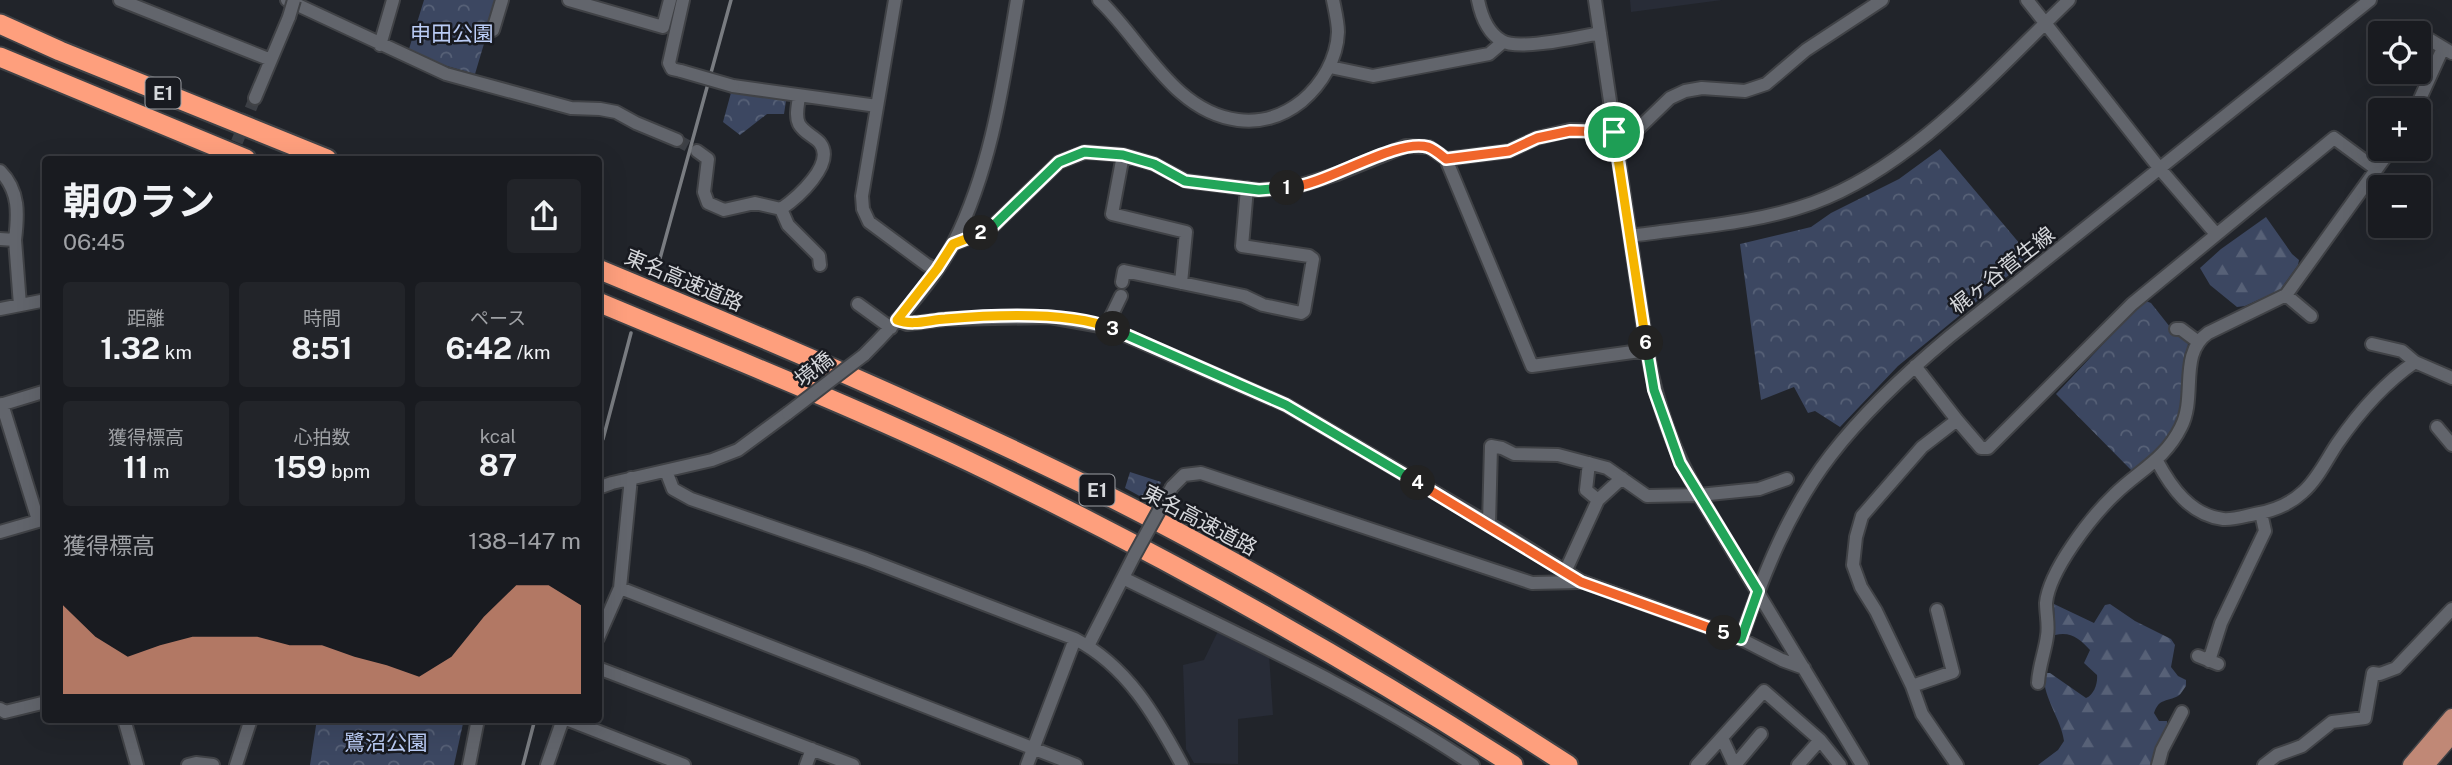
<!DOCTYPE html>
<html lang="ja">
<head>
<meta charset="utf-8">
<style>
	:root { --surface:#191b20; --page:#222429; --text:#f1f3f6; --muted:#9fa1a5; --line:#37393e; --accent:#f3a082 }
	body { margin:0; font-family:"Public Sans","Noto Sans JP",sans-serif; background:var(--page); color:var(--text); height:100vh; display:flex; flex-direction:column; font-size:26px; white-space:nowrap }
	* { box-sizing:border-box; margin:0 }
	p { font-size:23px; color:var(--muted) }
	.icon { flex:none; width:38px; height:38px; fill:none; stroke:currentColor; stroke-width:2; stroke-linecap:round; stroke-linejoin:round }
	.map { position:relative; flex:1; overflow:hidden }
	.side { position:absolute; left:42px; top:156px; width:560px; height:567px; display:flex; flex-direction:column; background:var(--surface); border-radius:7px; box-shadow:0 7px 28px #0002,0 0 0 2px var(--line) }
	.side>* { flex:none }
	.buttons { position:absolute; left:2368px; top:21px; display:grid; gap:14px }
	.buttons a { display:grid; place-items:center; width:63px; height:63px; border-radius:7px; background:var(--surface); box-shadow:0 7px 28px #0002,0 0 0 2px var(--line); font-size:35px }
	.pin { position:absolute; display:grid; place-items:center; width:60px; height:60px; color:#fff; margin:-30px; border:4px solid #fff; border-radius:50%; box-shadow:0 2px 7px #0007 }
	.km { position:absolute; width:35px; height:35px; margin:-18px; border-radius:50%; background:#222; color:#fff; font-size:19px; line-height:35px; text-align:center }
	.round { display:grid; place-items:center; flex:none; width:74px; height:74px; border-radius:7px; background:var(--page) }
	.head { display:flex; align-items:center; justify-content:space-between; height:119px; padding:0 21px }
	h1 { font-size:38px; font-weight:700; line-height:52px }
	.figures { display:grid; grid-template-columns:repeat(3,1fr); gap:10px; height:119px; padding:7px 21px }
	.figures div { display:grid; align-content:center; border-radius:7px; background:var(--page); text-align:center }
	.figures b { font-size:30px; font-weight:700 }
	.figures small { font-size:19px; font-weight:400 }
	.figures p { font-size:19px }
	.chart { height:196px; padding:14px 21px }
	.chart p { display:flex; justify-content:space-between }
	.chart svg { width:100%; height:126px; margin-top:7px; fill:var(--accent); opacity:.7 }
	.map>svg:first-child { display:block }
	.built { fill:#282c37 }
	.forest { fill:url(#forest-firs) }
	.park { fill:url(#park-crowns) }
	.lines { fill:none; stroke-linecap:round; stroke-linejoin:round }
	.minor-tunnel { stroke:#3c3f45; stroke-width:12; stroke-dasharray:12 6; stroke-linecap:butt }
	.minor-casing { stroke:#404246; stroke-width:16 }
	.major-casing { stroke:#404246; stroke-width:19 }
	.highway-casing { stroke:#404246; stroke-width:23 }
	.minor { stroke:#62656c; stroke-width:12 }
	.major { stroke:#c08876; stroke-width:16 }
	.highway { stroke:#fe9f7d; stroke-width:19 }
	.rail { stroke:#797c81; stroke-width:3.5 }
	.minor-bridge-casing { stroke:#404246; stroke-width:16; stroke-linecap:butt }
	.minor-bridge { stroke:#62656c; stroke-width:12 }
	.split-1-casing { stroke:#fff; stroke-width:14 }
	.split-2-casing { stroke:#fff; stroke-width:14 }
	.split-3-casing { stroke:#fff; stroke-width:14 }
	.split-4-casing { stroke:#fff; stroke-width:14 }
	.split-5-casing { stroke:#fff; stroke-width:14 }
	.split-6-casing { stroke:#fff; stroke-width:14 }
	.split-7-casing { stroke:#fff; stroke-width:14 }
	.split-1 { stroke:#f0652b; stroke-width:9 }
	.split-2 { stroke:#22a559; stroke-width:9 }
	.split-3 { stroke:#f5b400; stroke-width:9 }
	.split-4 { stroke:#22a559; stroke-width:9 }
	.split-5 { stroke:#f0652b; stroke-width:9 }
	.split-6 { stroke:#22a559; stroke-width:9 }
	.split-7 { stroke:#f5b400; stroke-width:9 }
	.labels { text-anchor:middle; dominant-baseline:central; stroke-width:5; stroke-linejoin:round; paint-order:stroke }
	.shield { fill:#181a20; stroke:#9c9ea3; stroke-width:2 }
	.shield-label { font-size:19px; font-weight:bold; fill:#d5d7db }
	.park-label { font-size:21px; fill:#bbcdf6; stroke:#181a20 }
	.street-label { font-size:21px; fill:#d5d7db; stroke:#181a20 }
</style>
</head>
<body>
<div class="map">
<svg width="2452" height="765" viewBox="0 0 2452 765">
	<defs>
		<pattern id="forest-firs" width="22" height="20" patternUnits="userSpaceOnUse" patternTransform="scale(1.75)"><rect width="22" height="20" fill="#3c4761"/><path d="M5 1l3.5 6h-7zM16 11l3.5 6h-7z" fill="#576177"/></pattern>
		<pattern id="park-crowns" width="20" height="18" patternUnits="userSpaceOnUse" patternTransform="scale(1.75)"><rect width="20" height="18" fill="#3c4761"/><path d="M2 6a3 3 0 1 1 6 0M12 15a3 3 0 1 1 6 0" fill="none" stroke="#576177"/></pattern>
	</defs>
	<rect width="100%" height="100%" fill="#21242a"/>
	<path class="built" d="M1630 0H1722L1631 12Z
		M1219 629 1269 654 1273 715 1238 719V764L1194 763 1186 749 1183 665 1204 660Z"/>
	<path class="forest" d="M2266 217 2292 254 2299 260 2298 265 2280 290 2245 306 2237 307 2210 285 2200 268 2221 249Z
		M2054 604 2094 623 2105 605 2110 604 2135 621 2171 639 2175 645 2171 667 2178 676 2186 680V686C2183 690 2181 694 2178 696 2167 702 2159 698 2154 713L2159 721H2167V730L2153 765H2038L2058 750 2064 741C2061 718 2042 697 2044 673H2050L2086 698C2094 695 2098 683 2097 675L2084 663 2090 650C2080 639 2071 631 2055 635Z"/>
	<path class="park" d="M424 0H497L475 74 429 61 409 49Z
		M732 89 786 101 784 114H767L740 135 723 122Z
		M1940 149 2031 257 1898 366 1840 427 1815 411 1808 413 1794 387 1761 400 1740 244 1811 227 1831 213 1899 179Z
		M2146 301 2151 303 2170 327 2187 341 2188 344 2183 385 2184 399 2180 415 2166 444 2134 473 2056 394 2137 308Z
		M1130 472 1161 482 1154 504 1125 488Z
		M317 719H464L454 765H310Z"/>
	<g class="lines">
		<path class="minor-tunnel" d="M677 140 697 151
			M230 159 255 98"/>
		<g class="minor-casing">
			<path id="minor" d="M120 0 271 60
				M287 0 446 74 571 108 600 109 616 112 636 123 677 140
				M569 0 663 27 670 0
				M895 0 862 196 863 209 869 222 927 265 937 269
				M1099 0C1142 40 1173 112 1238 120 1262 123 1282 117 1302 101 1322 84 1337 59 1338 32 1338 22 1335 10 1333 0
				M1478 0C1481 15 1488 33 1502 41 1519 51 1579 37 1600 33
				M1595 0 1647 350C1656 402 1672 449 1699 495L1862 765
				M2027 0 2160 169 2216 234
				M493 30 502 0
				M2417 32 2452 53
				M380 45 393 0
				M1330 67 1373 76 1489 54 1503 42
				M681 71 672 69 669 63 683 0
				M733 86 877 106
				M255 98 289 17
				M2415 110 2443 48
				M697 151 708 159 704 192 708 203 724 210 755 203 781 209 788 225 819 256 820 265
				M1123 155 1112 214 1186 232 1181 283
				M1446 159 1532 366 1647 350
				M0 171C20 191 18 215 15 240
				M781 209C797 198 836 164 820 143 814 136 804 133 799 124 795 116 798 105 799 97
				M1630 236C1691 227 1755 224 1813 203 1912 167 1994 72 2069 0
				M0 239 15 240 20 305
				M953 244 989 230 1059 162 1085 152 1123 155 1154 164 1186 181 1259 190 1295 187 1337 174 1406 146 1429 147 1446 159 1509 151 1537 138 1570 130 1628 132 1638 129 1670 98 1685 91 1702 88 1745 91 1766 84 1806 50 1882 0
				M1122 282 1124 271 1244 296 1263 305 1301 313 1304 311 1313 259 1309 256 1242 246 1247 188
				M2286 295 2311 316
				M858 304 891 328
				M0 309 46 300
				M897 320 907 324 946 319 1050 317 1106 327 1286 405 1489 524 1581 581 1741 639 1782 660 1804 668
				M1106 327 1121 296
				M2176 329H2181L2197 341
				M2372 344 2402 351 2415 362 2452 378
				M864 355C896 323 933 283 954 242 992 166 1003 83 1017 0
				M1915 366 1957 420 1981 448H1988L2132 304 2334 138 2376 169
				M2 404 38 520
				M0 405 46 391
				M1957 420 1922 447 1862 516 1856 537 1853 565 1861 587 1876 611 1912 686 1922 714 1957 765
				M2437 427 2452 445
				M2157 461C2171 487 2190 515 2223 519 2233 520 2245 516 2255 514 2273 511 2289 505 2303 492 2317 480 2327 459 2337 444 2359 412 2383 384 2415 362
				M1589 463 1586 490 1598 500
				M666 471 673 489 691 499 866 559 1075 639C1127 666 1155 715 1182 765
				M1172 487 1184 475 1201 473 1532 583 1579 582
				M598 488 612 483 712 460 738 450 788 413
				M1489 524 1491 446 1502 448 1514 454 1558 455 1607 468 1647 496 1699 495 1759 489 1787 479
				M0 532 45 519
				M1565 572 1598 500 1622 478
				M1123 578C1241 636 1364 691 1473 765
				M620 588 631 478
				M598 638 620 588 1076 765
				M1741 639C1763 575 1789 509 1831 455 1865 411 1906 373 1949 337L2370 0
				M1088 646 1134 556
				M2198 656 2218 664
				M2209 661 2221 623 2265 531 2261 513
				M598 668 853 765
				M2038 683C2039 665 2045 652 2047 636 2049 625 2046 614 2046 603 2049 571 2091 517 2114 495 2138 471 2165 460 2181 427 2197 396 2178 354 2208 333L2286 295 2391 149
				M1912 686 1953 672 1937 610
				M0 709 5 712 46 702
				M124 719 137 765
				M566 719 684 765
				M1722 738 1734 764
				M188 765 196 763 213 765
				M236 765 251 719
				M469 765 478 719
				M547 765 563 719
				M806 765 812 749
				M1027 765 1075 639
				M1697 765 1764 691 1820 740 1840 765
				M1735 765 1761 734
				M1798 765 1820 740
				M2158 765 2162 750 2182 712
				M2264 765 2277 755 2302 746 2332 722 2365 718 2373 673 2380 674 2396 668 2452 609"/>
		</g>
		<g class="major-casing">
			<path id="major" d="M2411 765 2452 717
				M2426 765 2452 735"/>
		</g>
		<g class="highway-casing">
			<path id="highway" d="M0 24 60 51 327 159
				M0 57 246 159
				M598 269C769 340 939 412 1104 494 1264 574 1418 668 1568 765
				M598 302C722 354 847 404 968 461 1156 551 1338 653 1513 765"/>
		</g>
		<use href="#minor" class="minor"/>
		<use href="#major" class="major"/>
		<use href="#highway" class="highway"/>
		<path class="rail" d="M656 273 731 0
			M603 439 631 333
			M523 765 535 719"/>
		<g class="minor-bridge-casing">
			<path id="minor-bridge" d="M289 17 294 0
				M681 71 733 86
				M788 413 864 355
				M1134 556 1172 487"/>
		</g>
		<use href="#minor-bridge" class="minor-bridge"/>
	</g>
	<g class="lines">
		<g class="split-1-casing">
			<path id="split-1" d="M1287 188C1327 185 1395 138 1428 147 1434 149 1441 155 1446 159L1509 151 1537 138 1570 131 1614 132"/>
		</g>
		<g class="split-2-casing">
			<path id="split-2" d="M981 233 989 230 1059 162 1084 152 1123 155 1154 164 1185 181 1259 190 1287 188"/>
		</g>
		<g class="split-3-casing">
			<path id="split-3" d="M981 233 953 244 937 269 897 320C913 326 929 320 945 319 992 315 1070 311 1113 329"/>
		</g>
		<g class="split-4-casing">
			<path id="split-4" d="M1113 329 1286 405 1418 483"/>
		</g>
		<g class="split-5-casing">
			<path id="split-5" d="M1418 483 1581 582 1724 633"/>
		</g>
		<g class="split-6-casing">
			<path id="split-6" d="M1646 343 1654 390 1680 463 1758 591 1741 639 1724 633"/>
		</g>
		<g class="split-7-casing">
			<path id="split-7" d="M1614 132 1646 343"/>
		</g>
		<use href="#split-1" class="split-1"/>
		<use href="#split-2" class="split-2"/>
		<use href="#split-3" class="split-3"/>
		<use href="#split-4" class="split-4"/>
		<use href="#split-5" class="split-5"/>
		<use href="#split-6" class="split-6"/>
		<use href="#split-7" class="split-7"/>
	</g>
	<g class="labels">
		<g class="shield">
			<rect x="145.5" y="77.5" width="35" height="31" rx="5"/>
			<rect x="1079.5" y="474.5" width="35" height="31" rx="5"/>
		</g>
		<g class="shield-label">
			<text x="163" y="93">E1</text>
			<text x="1097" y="490">E1</text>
		</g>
		<g class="park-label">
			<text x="452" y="33">申田公園</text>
			<text x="386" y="742">鷺沼公園</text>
		</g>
		<g class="street-label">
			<text transform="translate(2002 270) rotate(-38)">梶ヶ谷菅生線</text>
			<text transform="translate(684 280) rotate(23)">東名高速道路</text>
			<text transform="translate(814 369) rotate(-38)">境橋</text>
			<text transform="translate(1200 520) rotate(28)">東名高速道路</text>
		</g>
	</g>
</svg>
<div class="buttons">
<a><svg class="icon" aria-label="locate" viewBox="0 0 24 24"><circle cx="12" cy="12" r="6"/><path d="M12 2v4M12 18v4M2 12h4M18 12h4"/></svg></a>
<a>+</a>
<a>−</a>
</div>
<div class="pin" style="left:1614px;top:132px;background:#1e9e55"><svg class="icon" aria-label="arrive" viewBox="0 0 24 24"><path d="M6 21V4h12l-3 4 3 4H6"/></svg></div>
<b class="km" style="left:1287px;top:188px">1</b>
<b class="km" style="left:981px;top:233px">2</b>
<b class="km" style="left:1113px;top:329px">3</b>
<b class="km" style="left:1418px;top:483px">4</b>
<b class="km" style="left:1724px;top:633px">5</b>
<b class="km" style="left:1646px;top:343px">6</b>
<section class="side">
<div class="head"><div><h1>朝のラン</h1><p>06:45</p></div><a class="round"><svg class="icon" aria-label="share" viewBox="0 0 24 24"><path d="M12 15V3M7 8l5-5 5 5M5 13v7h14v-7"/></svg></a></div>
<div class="figures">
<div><p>距離</p><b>1.32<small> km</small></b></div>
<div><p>時間</p><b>8:51</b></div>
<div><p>ペース</p><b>6:42<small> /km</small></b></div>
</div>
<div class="figures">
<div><p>獲得標高</p><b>11<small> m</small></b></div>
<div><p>心拍数</p><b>159<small> bpm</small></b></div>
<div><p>kcal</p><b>87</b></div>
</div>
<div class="chart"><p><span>獲得標高</span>138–147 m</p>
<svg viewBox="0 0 160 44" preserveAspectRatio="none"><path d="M0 44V13L10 24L20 31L30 27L40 24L50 24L60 24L70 27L80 27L90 31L100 34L110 38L120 31L130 17L140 6L150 6L160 13V44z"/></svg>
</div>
</section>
</div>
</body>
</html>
